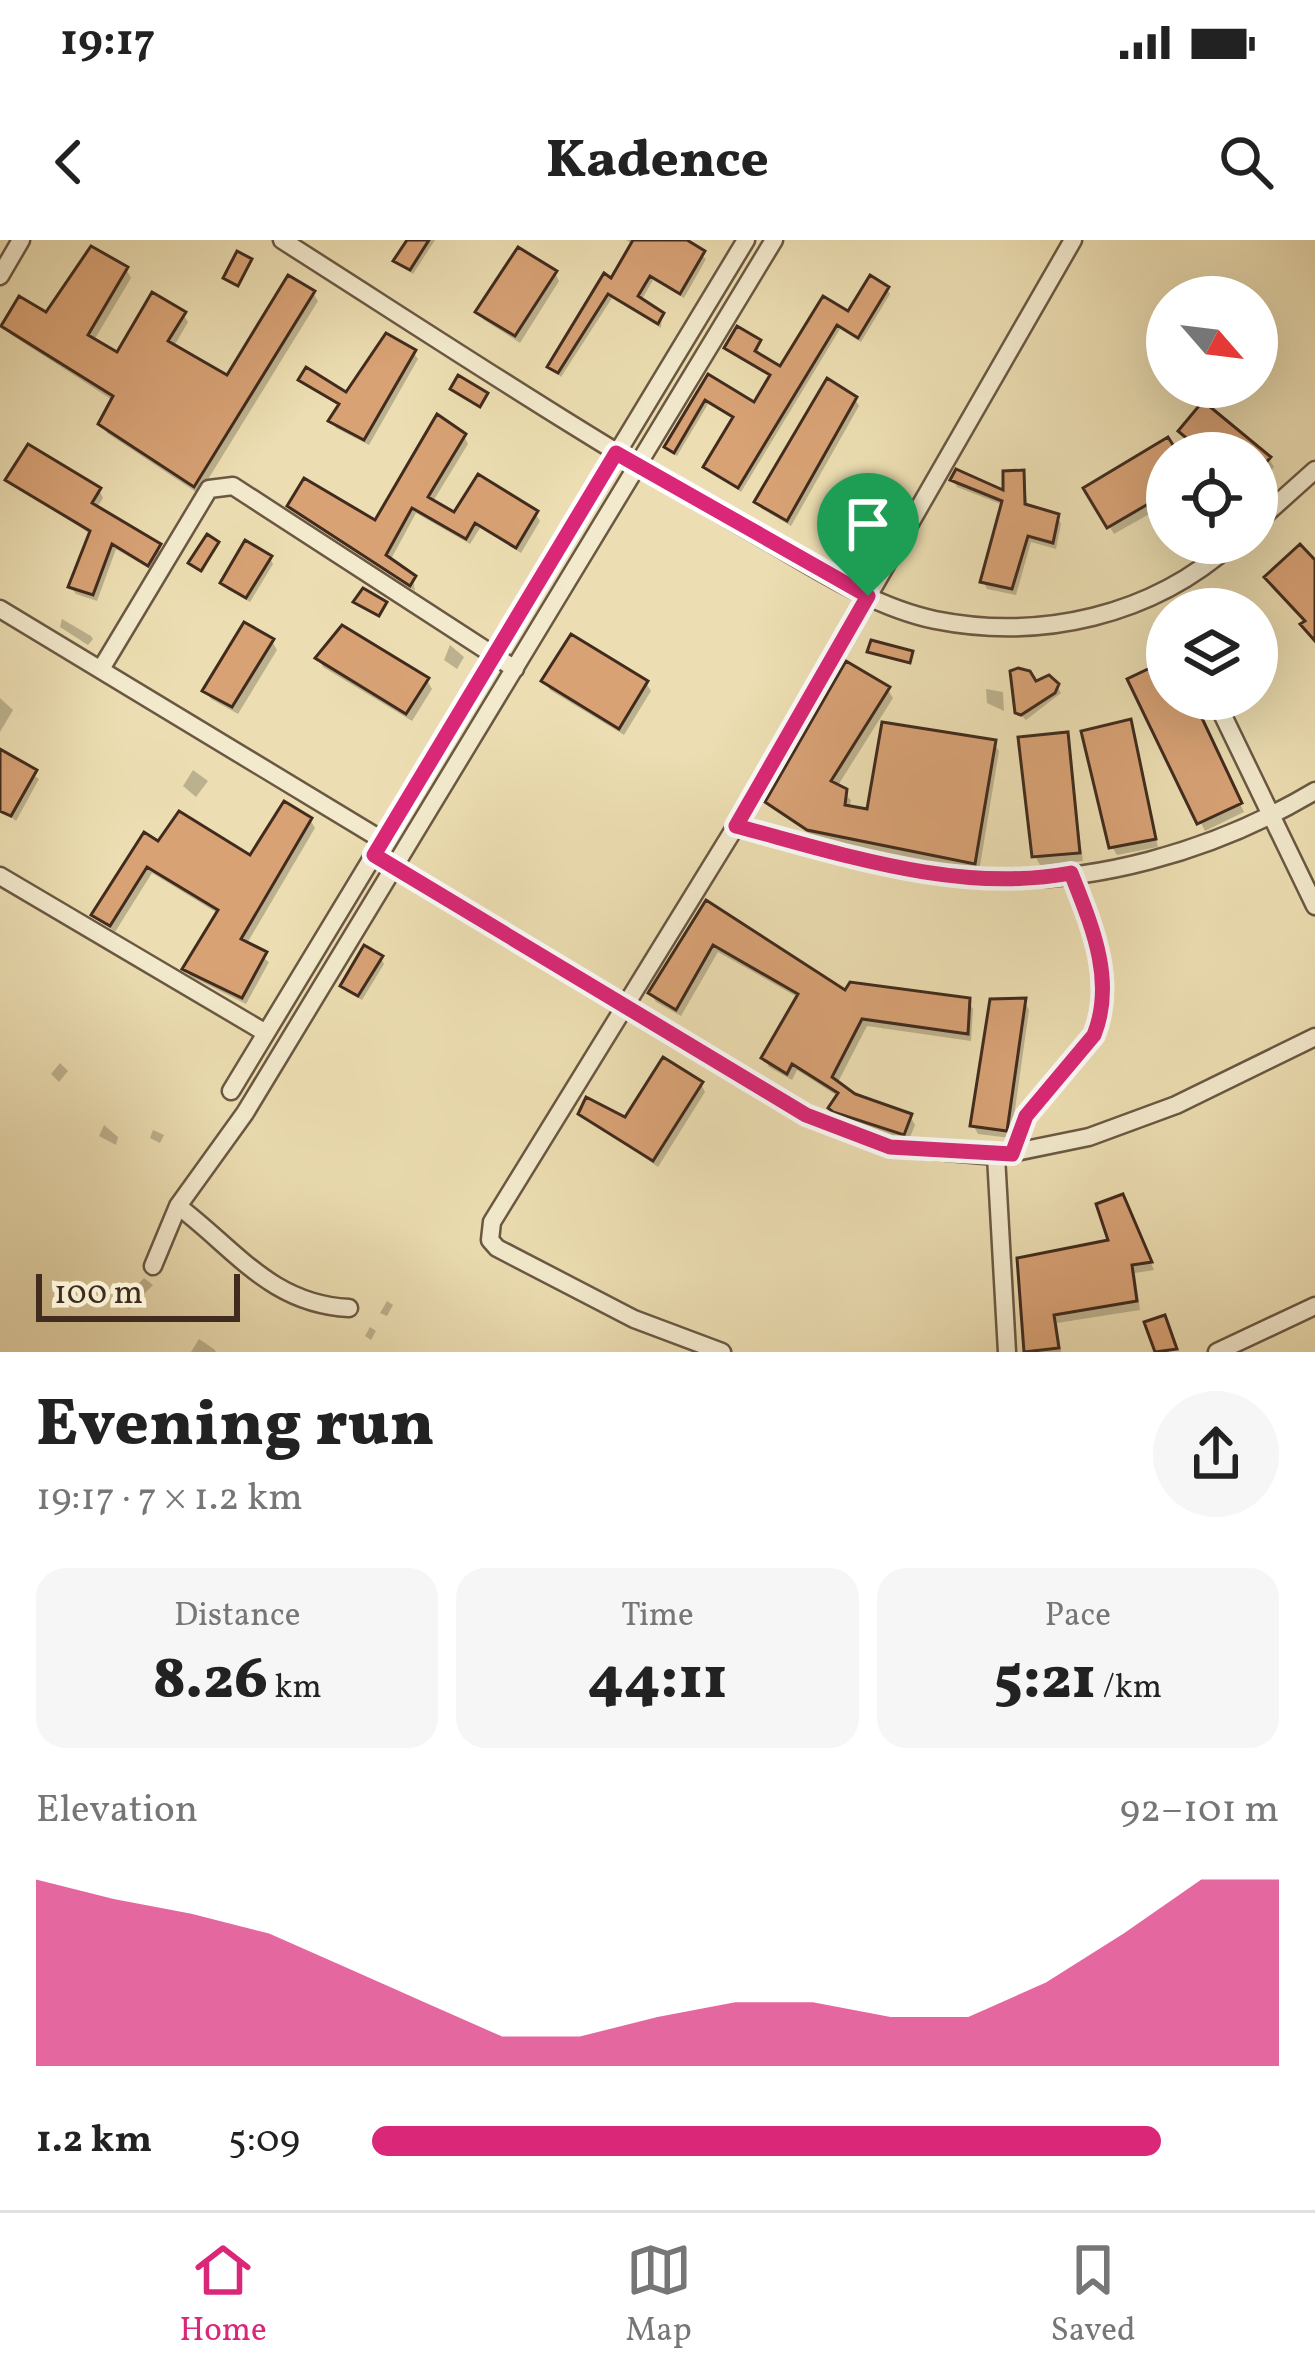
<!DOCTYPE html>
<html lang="en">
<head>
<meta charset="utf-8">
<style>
	:root { --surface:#fff; --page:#f6f6f6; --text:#222; --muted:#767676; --line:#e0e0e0; --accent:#db2777 }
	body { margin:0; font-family:Vollkorn,serif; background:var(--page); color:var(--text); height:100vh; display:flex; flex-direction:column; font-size:45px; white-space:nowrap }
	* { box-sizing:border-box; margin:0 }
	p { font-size:39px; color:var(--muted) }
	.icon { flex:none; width:66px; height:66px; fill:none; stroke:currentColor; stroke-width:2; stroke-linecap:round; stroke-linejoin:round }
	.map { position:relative; height:1112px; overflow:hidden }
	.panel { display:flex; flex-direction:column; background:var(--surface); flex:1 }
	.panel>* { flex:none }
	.needle { width:78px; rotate:118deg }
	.buttons { position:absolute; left:1146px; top:36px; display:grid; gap:24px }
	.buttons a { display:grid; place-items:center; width:132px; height:132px; border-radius:50%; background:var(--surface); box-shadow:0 12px 48px #0002; font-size:60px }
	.scale { position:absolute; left:36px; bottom:30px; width:204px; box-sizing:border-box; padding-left:12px; border:6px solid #402b1e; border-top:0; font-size:33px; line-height:42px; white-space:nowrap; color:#402b1e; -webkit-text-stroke:9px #f3eacd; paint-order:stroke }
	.pin { position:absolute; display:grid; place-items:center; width:102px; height:102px; color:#fff; margin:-123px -51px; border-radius:50% 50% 50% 0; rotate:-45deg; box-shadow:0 0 12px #0007 }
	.pin .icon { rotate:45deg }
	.round { display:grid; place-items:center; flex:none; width:126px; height:126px; border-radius:63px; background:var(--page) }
	.overview { display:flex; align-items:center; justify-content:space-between; height:204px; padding:0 36px }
	h1 { font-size:66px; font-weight:800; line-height:90px }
	.metrics { display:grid; grid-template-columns:repeat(3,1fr); gap:18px; height:204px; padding:12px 36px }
	.metrics div { display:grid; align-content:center; border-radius:30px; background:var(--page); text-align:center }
	.metrics b { font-size:60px; font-weight:800 }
	.metrics small { font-size:33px; font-weight:400 }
	.metrics p { font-size:33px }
	.chart { height:336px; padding:24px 36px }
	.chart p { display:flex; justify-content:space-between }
	.chart svg { width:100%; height:216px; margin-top:12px; fill:var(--accent); opacity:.7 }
	ul { padding:0 36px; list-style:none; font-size:39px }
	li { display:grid; grid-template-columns:192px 144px 1fr; align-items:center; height:90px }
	li i { height:30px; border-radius:15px; background:var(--accent) }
	.status { display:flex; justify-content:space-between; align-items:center; height:84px; padding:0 60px; background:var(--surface); direction:ltr }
	.status svg { height:33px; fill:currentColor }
	header { display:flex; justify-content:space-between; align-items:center; height:156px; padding:0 36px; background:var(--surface); font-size:54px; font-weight:800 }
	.dock { display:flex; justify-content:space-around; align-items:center; height:168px; border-top:3px solid var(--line); background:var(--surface); font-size:33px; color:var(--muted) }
	.dock a { display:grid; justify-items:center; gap:6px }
	.dock .current { color:var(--accent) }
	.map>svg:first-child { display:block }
	.shadow { fill:#0003 }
	.building { fill:#d8a275; stroke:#402b1e; stroke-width:3 }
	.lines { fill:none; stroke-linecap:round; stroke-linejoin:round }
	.minor-casing { stroke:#6b5843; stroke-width:21 }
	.minor { stroke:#f3eacd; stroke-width:16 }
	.route-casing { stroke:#fff; stroke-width:24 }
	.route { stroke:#db2777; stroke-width:15 }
</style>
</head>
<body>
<div class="status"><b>19:17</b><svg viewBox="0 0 49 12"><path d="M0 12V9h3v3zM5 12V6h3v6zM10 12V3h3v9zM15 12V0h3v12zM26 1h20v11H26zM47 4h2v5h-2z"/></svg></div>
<header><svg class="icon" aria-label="back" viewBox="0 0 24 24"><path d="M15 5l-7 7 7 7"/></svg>Kadence<svg class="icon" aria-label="search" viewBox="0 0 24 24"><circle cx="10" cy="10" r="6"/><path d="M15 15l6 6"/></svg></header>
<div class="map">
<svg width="1315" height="1112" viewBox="0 0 1315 1112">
	<rect width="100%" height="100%" fill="#ecdeb2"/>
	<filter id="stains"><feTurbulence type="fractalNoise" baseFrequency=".00167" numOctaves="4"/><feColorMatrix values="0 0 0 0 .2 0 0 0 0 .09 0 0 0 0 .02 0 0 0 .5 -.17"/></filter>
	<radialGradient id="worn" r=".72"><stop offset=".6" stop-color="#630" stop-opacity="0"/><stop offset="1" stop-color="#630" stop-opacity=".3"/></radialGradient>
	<path class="shadow" d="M411 0H435L413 34 397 22Z
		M626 0H682L706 19 684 58 653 40 641 61 662 75 661 88 612 58 561 137 551 127 612 42 634 5Z
		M126 29 131 38 93 102 118 116 183 74 188 82 173 108 228 139 313 53 318 61 199 254 107 193 102 184 114 161 10 94 5 86 47 76Z
		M555 33 559 41 520 103 484 80 479 72Z
		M887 49 890 54 861 102 840 89 741 252 706 227 735 180 708 164 677 216 670 212 667 207 709 138 755 166 772 138 727 108 759 103 758 116 781 130Z
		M413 112 418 119 369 205 336 188 332 181 340 167 302 140 347 156Z
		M855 159 859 166 791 286 762 269 758 262Z
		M1204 165 1269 219 1274 227 1257 245V213H1202L1187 200 1182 191Z
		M464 196 468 204 432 263 455 276 536 274 540 281 521 313 480 288 470 304 416 273 390 321 413 338 415 351 290 266 376 284Z
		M1167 201 1175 213H1167V264L1114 294 1087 249Z
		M1023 233 1028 268 1057 276 1061 284 1056 309 1031 302 1016 355 987 349 983 341 1003 265 957 247 953 240 1007 255Z
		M9 240 99 250 103 258 96 269 163 313 153 331 116 309 97 361 76 354 71 347 92 295Z
		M217 304 203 332 194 326Z
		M270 318 273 324 250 362 227 349 224 343Z
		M62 379 91 396 93 399 88 405 60 387Z
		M272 401 277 410 238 474 211 459 206 451Z
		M450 405 464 417 457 429 444 420Z
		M319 419 427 440 432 449 412 481 323 427Z
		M1167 423V459H1191L1244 572 1205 591 1131 440Z
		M545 441 646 443 651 451 624 495 550 450Z
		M1035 445 1057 446 1061 453 1026 480 1018 472Z
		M986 449 1003 452 1004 471 987 463Z
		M888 450 893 458 837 547 851 560 849 569 870 572 994 503 999 511 979 632 815 598 768 562Z
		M0 458 13 470 0 492Z
		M1129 483 1158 607 1117 615 1112 607Z
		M1066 495 1083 621 1040 625 1035 616Z
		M0 512 39 539 16 581 0 568Z
		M193 530 208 541 196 557 183 546Z
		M310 580 315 588 246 705 269 722 246 764 190 736 186 729 219 674 152 633 115 692 94 675 159 605 251 619Z
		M707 664 846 754 968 761 973 769 971 801 867 786 837 844 910 876 915 885 908 902 841 880 831 868 839 857 797 830 792 840 769 827 764 818 799 758 718 712 681 776 656 762 651 754Z
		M381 718 384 724 362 760 347 752 344 746Z
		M1024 761 1029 770 1011 898 978 894 973 885Z
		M60 823 68 831 59 842 51 834Z
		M701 844 705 852 658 927 581 874 626 881Z
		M104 885 118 897 116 905 99 896Z
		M153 890 164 895 160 903 150 898Z
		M1127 966 1154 1030 1135 1033 1140 1070 1057 1083 1061 1112H1027L1020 1021 1112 1002Z
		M144 1038 153 1045 129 1069 122 1061Z
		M387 1061 393 1065 387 1076 380 1073Z
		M370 1087 376 1091 371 1100 365 1096Z
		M199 1099 214 1109 216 1112H191Z"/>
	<path class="building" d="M407 0H429L410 30 393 21Z
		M633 0H687L705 11 680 54 650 36 638 56 664 73 658 84 608 54 558 133 547 127 604 33 611 38Z
		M91 6 128 27 88 95 117 112 152 52 186 72 168 101 227 135 288 35 315 51 194 247 98 184 113 156 1 86 19 56 46 72Z
		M518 7 557 31 515 96 475 72Z
		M237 11 252 19 238 46 223 38Z
		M870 35 889 47 858 98 837 85 738 248 703 227 733 177 705 160 674 213 664 207 708 134 754 162 770 135 724 108 737 86 761 100 755 111 780 126 823 56 848 71Z
		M386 93 416 110 364 200 328 181 339 164 298 140 306 127 346 152Z
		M458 135 488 153 480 167 450 149Z
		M827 138 857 157 787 281 754 262Z
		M1203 161 1271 217 1257 232V213H1204L1178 191Z
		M437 174 466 194 428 257 454 272 478 234 538 271 516 308 475 283 466 299 412 268 386 315 416 336 410 346 287 266 304 238 375 280Z
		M1168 197 1178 213H1167V253L1107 288 1083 248Z
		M28 204 101 248 92 263 161 304 148 326 112 304 93 355 68 347 90 291 5 240Z
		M956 229 1003 250V231L1024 230 1025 264 1059 274 1053 303 1028 296 1012 349 980 342 1002 261 950 240Z
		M207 294 219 302 201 331 188 323Z
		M245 300 272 316 246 358 220 343Z
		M1300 304 1315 320V401L1300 384 1305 381 1264 337Z
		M363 348 387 362 379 376 353 362Z
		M244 382 274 399 232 467 202 451Z
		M342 385 429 438 406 474 315 418Z
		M571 394 648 441 619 489 541 441Z
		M871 400 913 411 910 423 867 412Z
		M1167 420V459H1193L1242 563 1197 584 1127 439Z
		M846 421 890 447 831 541 847 549 845 565 867 569 882 482 996 500 975 624 807 590 765 562Z
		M1018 428 1030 431 1036 441 1049 435 1059 444 1055 453 1021 475 1015 473 1010 431Z
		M1131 479 1156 599 1109 608 1081 491Z
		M1068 492 1080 613 1032 617 1018 497Z
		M0 509 37 530 11 576 0 571Z
		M284 561 312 578 241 699 267 712 242 758 182 729 218 670 147 627 110 686 91 675 144 592 158 601 179 571 250 615Z
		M706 660 845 750 850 742 970 758 968 794 862 779 832 837 855 854 912 874 904 895 833 872 828 868 838 853 792 824 787 834 761 818 798 754 713 705 676 770 648 753Z
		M364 705 383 716 358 756 340 746Z
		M1026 758 1007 891 970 886 990 759Z
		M663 817 703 842 653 921 578 874 586 857 625 877Z
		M1123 954 1152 1022 1132 1025 1137 1061 1054 1075 1059 1108 1024 1112 1017 1018 1108 1000 1096 964Z
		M1165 1075 1177 1109 1155 1112 1144 1082Z"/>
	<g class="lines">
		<g class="minor-casing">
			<path id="minor" d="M282 0C436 98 588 199 747 289 806 322 868 366 935 380 1041 401 1152 376 1233 303
				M0 36 21 0
				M1257 282 1315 230
				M0 369 382 600
				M101 429 209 249 233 246 515 429
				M1215 459 1315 666
				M736 586C813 606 890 629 970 637 1087 649 1216 610 1315 551
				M374 615 806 875 890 907 996 916 1089 897 1176 865 1315 797
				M0 636 266 793
				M231 851 746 0
				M1012 914 1026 876 1094 795C1116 740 1091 684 1071 633
				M996 916 1007 1112
				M178 966C236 1010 271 1064 349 1068
				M153 1026 178 966 245 873 774 0
				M722 1112 634 1079 497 1008 490 1000 492 982 736 586 1073 0
				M1217 1112 1315 1066"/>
		</g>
		<use href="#minor" class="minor"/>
	</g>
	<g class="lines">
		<g class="route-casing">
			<path id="route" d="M616 213 868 356 736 586C842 614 959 654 1071 633 1091 684 1116 740 1094 795L1026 876 1012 914 890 907 806 875 374 615Z"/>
		</g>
		<use href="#route" class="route"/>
	</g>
	<rect width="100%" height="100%" filter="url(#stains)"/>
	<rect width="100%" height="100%" fill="url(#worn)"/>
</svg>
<div class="buttons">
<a><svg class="needle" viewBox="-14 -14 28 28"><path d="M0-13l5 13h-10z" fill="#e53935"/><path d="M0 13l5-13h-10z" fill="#767676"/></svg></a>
<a><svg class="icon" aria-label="locate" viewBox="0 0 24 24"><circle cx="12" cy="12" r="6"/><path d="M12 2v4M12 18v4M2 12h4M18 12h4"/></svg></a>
<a><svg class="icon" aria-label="layers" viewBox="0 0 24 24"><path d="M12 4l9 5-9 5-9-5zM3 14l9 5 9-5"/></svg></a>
</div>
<div class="scale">100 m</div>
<div class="pin" style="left:868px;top:356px;background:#1e9e55"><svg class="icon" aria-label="arrive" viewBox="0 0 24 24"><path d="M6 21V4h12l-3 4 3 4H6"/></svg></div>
</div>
<section class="panel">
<div class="overview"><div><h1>Evening run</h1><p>19:17 · 7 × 1.2 km</p></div><a class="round"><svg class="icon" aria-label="share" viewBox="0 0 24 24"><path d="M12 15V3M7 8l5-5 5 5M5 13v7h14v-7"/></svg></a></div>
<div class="metrics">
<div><p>Distance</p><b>8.26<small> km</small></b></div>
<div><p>Time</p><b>44:11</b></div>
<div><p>Pace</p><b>5:21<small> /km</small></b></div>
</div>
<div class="chart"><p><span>Elevation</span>92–101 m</p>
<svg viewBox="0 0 160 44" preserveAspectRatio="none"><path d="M0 44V6L10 10L20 13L30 17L40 24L50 31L60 38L70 38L80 34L90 31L100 31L110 34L120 34L130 27L140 17L150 6L160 6V44z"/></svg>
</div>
<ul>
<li><b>1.2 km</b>5:09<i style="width:87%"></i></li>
</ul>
</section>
<nav class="dock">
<a class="current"><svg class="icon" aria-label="home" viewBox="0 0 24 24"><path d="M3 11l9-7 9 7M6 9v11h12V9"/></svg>Home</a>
<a><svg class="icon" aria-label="map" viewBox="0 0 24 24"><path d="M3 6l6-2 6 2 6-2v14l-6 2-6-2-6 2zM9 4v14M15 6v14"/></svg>Map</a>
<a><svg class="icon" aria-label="saved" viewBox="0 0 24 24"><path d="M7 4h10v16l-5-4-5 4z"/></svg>Saved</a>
</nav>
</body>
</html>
